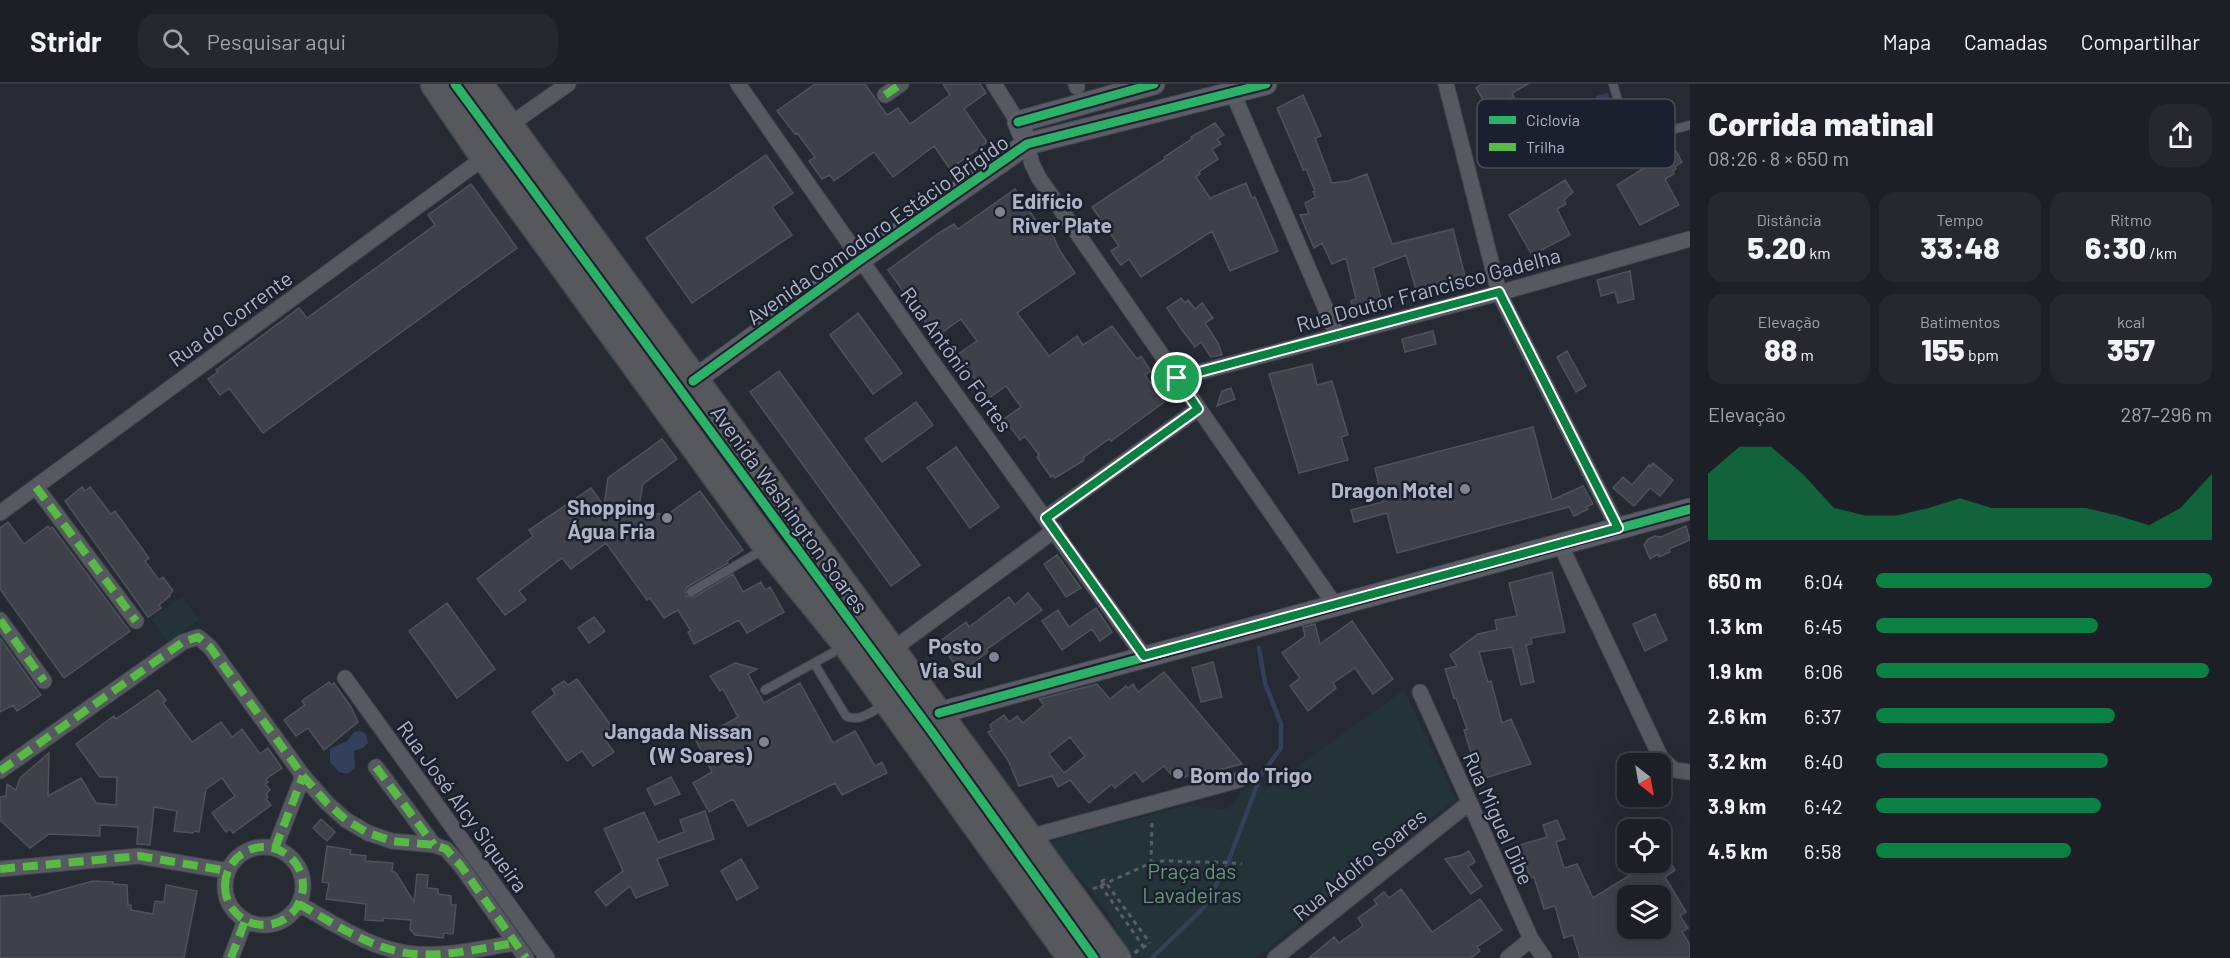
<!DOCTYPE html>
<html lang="pt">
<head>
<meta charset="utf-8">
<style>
	:root { --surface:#1c2026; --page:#25282e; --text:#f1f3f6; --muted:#a0a3a7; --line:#3a3e43; --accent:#0b8043 }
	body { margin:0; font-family:Barlow,sans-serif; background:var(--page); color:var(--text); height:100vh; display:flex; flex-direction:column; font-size:22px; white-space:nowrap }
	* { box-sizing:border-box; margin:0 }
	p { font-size:20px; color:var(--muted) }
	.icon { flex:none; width:33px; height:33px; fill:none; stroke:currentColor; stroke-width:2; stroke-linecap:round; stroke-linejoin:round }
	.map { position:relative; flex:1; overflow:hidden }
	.panel { display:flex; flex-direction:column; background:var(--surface); width:540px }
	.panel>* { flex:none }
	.needle { width:39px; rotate:149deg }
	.buttons { position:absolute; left:1617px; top:669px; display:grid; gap:12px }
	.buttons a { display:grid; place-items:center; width:54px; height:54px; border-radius:12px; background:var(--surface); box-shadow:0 6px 24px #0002,0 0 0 2px var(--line); font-size:30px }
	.pin { position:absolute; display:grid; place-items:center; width:51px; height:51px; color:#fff; margin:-26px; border:3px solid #fff; border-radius:50%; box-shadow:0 2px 6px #0007 }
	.round { display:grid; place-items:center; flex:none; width:63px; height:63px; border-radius:18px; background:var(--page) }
	.summary { display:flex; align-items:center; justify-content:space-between; height:102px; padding:0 18px }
	h1 { font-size:33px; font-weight:800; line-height:45px }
	.figures { display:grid; grid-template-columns:repeat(3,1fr); gap:9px; height:102px; padding:6px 18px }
	.figures div { display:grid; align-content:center; border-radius:15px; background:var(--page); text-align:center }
	.figures b { font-size:30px; font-weight:800 }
	.figures small { font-size:16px; font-weight:400 }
	.figures p { font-size:16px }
	.chart { height:168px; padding:12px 18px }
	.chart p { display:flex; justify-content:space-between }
	.chart svg { width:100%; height:108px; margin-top:6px; fill:var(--accent); opacity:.7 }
	ul { padding:0 18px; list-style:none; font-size:20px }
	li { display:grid; grid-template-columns:96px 72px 1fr; align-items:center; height:45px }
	li i { height:15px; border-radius:8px; background:var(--accent) }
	header { display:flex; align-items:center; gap:36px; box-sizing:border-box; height:84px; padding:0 30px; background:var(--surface); border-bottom:2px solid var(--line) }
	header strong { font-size:28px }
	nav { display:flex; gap:33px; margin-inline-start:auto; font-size:21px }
	.search { width:420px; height:54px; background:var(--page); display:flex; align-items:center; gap:15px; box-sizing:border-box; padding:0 21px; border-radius:18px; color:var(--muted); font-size:22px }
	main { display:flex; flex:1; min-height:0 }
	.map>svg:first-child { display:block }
	.green { fill:#233338 }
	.water { fill:#343f5b }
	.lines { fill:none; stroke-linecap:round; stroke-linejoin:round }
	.stream { stroke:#343f5b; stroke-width:4.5 }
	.building { fill:#3e4149; stroke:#4e525b; stroke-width:1.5; fill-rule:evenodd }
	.lane-casing { stroke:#42454c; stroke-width:10 }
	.street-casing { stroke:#42454c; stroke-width:17 }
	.secondary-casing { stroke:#42454c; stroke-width:23 }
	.highway-casing { stroke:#43464f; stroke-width:31 }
	.path { stroke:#5a5d65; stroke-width:3; stroke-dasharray:4.5 4.5; stroke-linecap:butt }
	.lane { stroke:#575961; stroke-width:8 }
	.street { stroke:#575961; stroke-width:15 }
	.secondary { stroke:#5a5d66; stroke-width:21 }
	.highway { stroke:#56585c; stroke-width:28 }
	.path-bridge { stroke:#5a5d65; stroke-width:3; stroke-dasharray:4.5 4.5; stroke-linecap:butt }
	.quiet { stroke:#58b947; stroke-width:8; stroke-dasharray:15 8; stroke-linecap:butt }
	.cycleway-casing { stroke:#1a202d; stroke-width:13 }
	.cycleway { stroke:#2db169; stroke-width:9 }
	.route-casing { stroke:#fff; stroke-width:12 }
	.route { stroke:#0b8043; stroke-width:8 }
	.poi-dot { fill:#808492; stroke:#1a202d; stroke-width:2 }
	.labels { text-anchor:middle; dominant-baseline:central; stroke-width:5; stroke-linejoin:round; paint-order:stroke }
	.poi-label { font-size:21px; font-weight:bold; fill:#b0b5c5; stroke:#1a202d; text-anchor:end }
	.street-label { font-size:21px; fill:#b0b5c5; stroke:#1a202d }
	.park-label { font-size:21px; fill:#679578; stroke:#1a202d }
	.key { fill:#1a202d; stroke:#474d5b; stroke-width:1.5 }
	.key-label { font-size:16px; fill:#b0b5c5 }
</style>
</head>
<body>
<header>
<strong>Stridr</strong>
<div class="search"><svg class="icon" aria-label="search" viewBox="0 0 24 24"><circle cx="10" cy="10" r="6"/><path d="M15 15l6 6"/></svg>Pesquisar aqui</div>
<nav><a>Mapa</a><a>Camadas</a><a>Compartilhar</a></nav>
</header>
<main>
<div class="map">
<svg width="1690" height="874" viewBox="0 0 1690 874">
	<rect width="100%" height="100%" fill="#262a33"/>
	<path class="green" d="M182 513 199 536 168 558 151 535Z
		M1404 606 1456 715 1256 874H1131C1119 849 1105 823 1087 802 1077 790 1060 782 1053 769 1051 763 1051 761 1055 756L1183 722 1228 725 1253 694 1265 706Z"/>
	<path class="water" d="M1608 9 1623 64 1598 71 1596 60 1602 43 1596 31 1597 23 1596 12Z
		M361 647 366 650 368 659 363 664 354 667 355 684 348 690 339 688 330 678V665L347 657 354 648Z"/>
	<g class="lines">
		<path class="stream" d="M1152 874 1204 823 1227 781 1261 691 1281 664V640L1265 599 1259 564"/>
	</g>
	<path class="building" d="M815 0H865L887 31 898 24 910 40 950 11 943 0H980L986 9 964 25 987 58 950 85 934 62 893 93 874 68 834 97 830 91 822 95 809 77 815 73 797 49 795 50 777 27Z
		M1482 0H1528L1512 9 1514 13 1510 15 1515 25 1510 28 1517 39 1502 48 1476 4Z
		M1303 11 1321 52 1315 54 1332 99 1348 97 1367 90 1392 160 1453 145 1466 196 1417 209 1406 171 1373 184 1383 223 1354 229 1351 217 1356 215 1346 174 1332 180 1322 159 1314 164 1300 131 1309 130 1305 119 1316 113 1313 108 1315 107 1306 85 1303 86 1301 80 1277 24Z
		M1215 39 1224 51 1217 55 1221 60 1212 65 1218 75 1199 88 1200 90 1196 93 1210 114 1246 99 1252 114 1255 113 1278 167 1230 187 1212 147 1141 193 1129 175 1121 181 1117 176 1111 167 1119 162 1092 123 1165 75 1164 73 1192 55 1191 53Z
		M1673 66 1676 67 1682 78 1675 83 1676 85 1673 87 1674 90 1665 95 1679 121 1640 141 1617 101Z
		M766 71 793 109 772 123 792 151 692 219 646 154Z
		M1565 96 1573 108 1564 116 1566 120 1557 125 1570 151 1532 171 1509 131Z
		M471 100 517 164 263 349 229 304 220 311 208 295 218 288 216 286 299 224 307 234 435 141 428 131Z
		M1015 105 1043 147 1047 144 1053 152 1060 167 1075 189 1017 229 1049 272 1077 252 1083 261 1112 242 1137 275 1141 272 1151 287 1145 291 1164 318 1111 357 1109 355 1084 373 1083 377 1055 394 1053 391 1051 393 1037 373 1039 371 1025 352 1020 356 1004 335 1021 323 1006 302 989 314 957 271 977 257 961 235 936 253 888 186 939 149 954 140 958 145Z
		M1630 187 1634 215 1618 219 1615 208 1601 212 1597 196Z
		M1181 214 1185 219 1188 216 1195 225 1202 219 1213 234 1205 239 1218 259 1222 271 1211 273 1201 258 1195 263 1182 246 1167 224Z
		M858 229 902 289 873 310 830 251Z
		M1433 247 1436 260 1405 268 1402 255Z
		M1567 267 1586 302 1576 308 1557 273Z
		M1312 280 1317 301 1332 297 1348 351 1341 353 1348 376 1299 389 1269 290Z
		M779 287 920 481 891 502 750 308Z
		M1231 304 1235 315 1217 322 1222 307Z
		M916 318 933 341 882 378 865 355Z
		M1533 343 1552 416 1583 402 1593 420 1586 423 1588 425 1574 432 1569 423 1397 469 1387 429 1354 438 1351 426 1383 418 1375 384Z
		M662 355 677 375 643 400 638 427 667 431 700 407 743 466 727 477 728 479 687 503 685 507 686 512 694 513 733 490 743 508 761 498 765 506 770 503 784 528 747 549 739 536 694 560 688 548 691 547 678 526 664 534 650 514 647 516 606 459 571 485 562 474 519 507 526 516 505 531 477 495 533 452 529 446 591 404 604 422 608 394Z
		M956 363 999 423 970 444 927 384Z
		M1653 379 1673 396 1660 412 1650 404 1634 422 1613 404 1623 393 1632 401 1649 381 1650 383Z
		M82 403 85 407 90 403 111 430 115 427 149 474 145 477 159 496 163 493 173 507 169 511 170 512 159 521 161 524 148 533 65 417Z
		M8 438 24 460 48 442 50 445 52 443 130 547 64 594 0 505V444Z
		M1686 442 1690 456 1669 465 1670 468 1659 473 1658 470 1650 475 1644 461 1648 455 1655 452 1661 453Z
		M1057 471 1081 504 1066 513 1044 480Z
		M1552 488 1565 548 1531 554 1532 560 1526 561 1534 598 1521 601 1512 563 1479 568 1488 598 1491 597 1502 639 1511 635 1531 680 1485 694 1483 687 1473 690 1465 671 1471 669 1464 646 1467 645 1456 614H1454L1445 585 1457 582 1450 571 1478 550 1497 546 1495 536 1517 532 1509 499Z
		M1028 509 1042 526 986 566 988 568 960 588 939 558 966 538 969 543 1009 513 1015 521Z
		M447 519 495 585 457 614 409 547Z
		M1096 524 1112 548 1100 557 1092 545 1062 566 1042 537 1058 526 1069 543Z
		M1655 530 1667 556 1645 567 1633 540Z
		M594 533 605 547 589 559 578 544Z
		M1352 537 1393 595 1373 610 1355 584 1333 599 1336 604 1308 627 1290 602 1300 594 1282 569 1305 552 1303 543 1315 540 1320 560Z
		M0 554 41 611 17 627 13 621 0 628Z
		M1213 578 1222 613 1201 618 1192 584Z
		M735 579 757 585 748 590 764 619 800 599 833 659 855 647 875 682 882 678 887 689 842 711 835 699 748 742 733 715 709 728 693 699 712 688 696 657 738 633 723 605 720 607 710 592Z
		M1164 588 1242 680 1207 689 1205 686 1176 696 1164 682 1143 698 1135 688 1115 704 1112 700 1089 719 1070 696 1058 703 1052 692 1019 702 1008 676 988 648 992 646 990 641 1004 631 1009 638 1017 632 1023 639 1044 621 1039 615 1097 600 1110 615 1126 602 1128 604 1133 600 1138 608ZM1070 653 1085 672 1064 689 1049 670Z
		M577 595 613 644 602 652 614 668 593 682 582 667 567 677 532 628 555 610 552 605 564 597 568 601Z
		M329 598 331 601 334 599 351 623 358 638 324 666 308 644 296 652 284 636 305 621 302 617Z
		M158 606 166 616 163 619 192 658 221 638 232 653 242 645 260 670 268 664 282 684 266 695 268 698 265 700 270 706 266 710 268 713 266 715 271 721 233 749 230 745 226 748 212 729 235 712 222 694 206 705 199 748 195 747 192 749 174 747 177 727 154 723 150 761 137 760 138 743 100 741V752L49 750 30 764 0 736V713L6 712 7 700 16 706 20 694 49 669 48 712 81 694 96 719 116 721 117 693H100L76 660 114 632 116 635Z
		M671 693 680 710 655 721 647 705Z
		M705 727 714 755 657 775 668 801 636 814 630 802 606 822 595 808 623 787 604 745 644 728 658 758 684 748 680 736Z
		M321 735 335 748 327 757 313 744Z
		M1557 736 1565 755 1556 758 1564 784 1577 780 1593 814 1651 778H1660V763L1675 786 1665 793 1686 828 1680 832 1688 844 1682 848 1690 861V874H1580L1573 851 1564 854 1555 822 1544 825 1534 793 1530 794 1520 761 1547 753 1543 741ZM1628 812H1660V844H1628Z
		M327 762 351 766 350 770 366 772 365 777 393 779 392 787 396 789 414 818 417 790 428 791 427 804 438 805V810L451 812V821H456L453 850 444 849 443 854 415 851 410 845 411 836 383 834V837L365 836 366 820 326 815 329 799 322 798Z
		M1469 767 1475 778 1468 783 1482 802 1471 810 1445 775 1462 771Z
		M741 775 758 804 737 816 721 787Z
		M93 797 113 798V800L127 801 128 821H131V826L153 830 155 817 164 818 166 801 197 807 184 874H0V812L30 810 31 814Z
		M1401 805 1432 848 1480 815 1502 846 1477 863 1480 867 1471 874H1309L1334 853 1339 859 1363 842 1358 834 1377 820 1374 816 1384 808 1389 814Z"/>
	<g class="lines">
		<g class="lane-casing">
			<path id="lane" d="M1613 0 1627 47 1633 53 1641 54 1690 41
				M691 508 764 465
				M814 579 846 632C858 639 873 627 884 621
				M765 606 843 563"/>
		</g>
		<g class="street-casing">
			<path id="street" d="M738 0 938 286 1144 572
				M994 0 1018 38
				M1076 0 1077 3
				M1229 0 1337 251
				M1446 0 1499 209 1618 444
				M885 11 901 0
				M508 42 568 0
				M1027 60 1032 80 1039 94 1335 521
				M1177 294 1499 209 1690 155
				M36 403 136 537
				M0 429 485 73
				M1045 434 1198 325
				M1560 460 1661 674 1674 686 1690 688
				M0 536 44 597
				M892 566 1055 446
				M345 594 547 874
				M1420 608 1531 855 1544 874
				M376 683 434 761
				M0 687 183 558 198 553 210 563 303 692 326 718 346 736 368 749 392 757 434 761 446 765 461 782 526 874
				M1029 753 1239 696
				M225 802a39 39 0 1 1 78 0a39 39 0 1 1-78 0Z
				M275 764 303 692
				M0 785 139 772 228 787
				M299 820C335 840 372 866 414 870 447 873 482 864 515 859
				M231 874 245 837
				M1275 874 1469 719
				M1508 874 1531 855"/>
		</g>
		<g class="secondary-casing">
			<path id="secondary" d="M1027 60 1018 38 1154 0
				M693 297 860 176 1027 60 1266 0
				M939 629 1690 425"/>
		</g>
		<g class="highway-casing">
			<path id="highway" d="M435 0 485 73 768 463 847 560 1072 874
				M478 0 1116 874"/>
		</g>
		<path class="path" d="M1151 779C1170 774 1180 779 1199 778 1214 778 1227 778 1242 780
			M1093 805 1151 779 1152 735
			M1135 869 1150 859"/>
		<use href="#lane" class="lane"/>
		<use href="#street" class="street"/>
		<use href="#secondary" class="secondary"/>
		<use href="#highway" class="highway"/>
		<path class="path-bridge" d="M1127 874 1143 862 1099 799 1104 796 1150 859"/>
		<path class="quiet" d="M885 11 901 0
			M36 403 136 537
			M0 536 44 597
			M376 683 434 761
			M0 687 183 558 198 553 210 563 303 692 326 718 346 736 368 749 392 757 434 761 446 765 461 782 526 874
			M225 802a39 39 0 1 1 78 0a39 39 0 1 1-78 0Z
			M275 764 303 692
			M0 785 139 772 228 787
			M299 820C335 840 372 866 414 870 447 873 482 864 515 859
			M231 874 245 837"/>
		<g class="cycleway-casing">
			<path id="cycleway" d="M455 0 932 648 1094 874
				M1018 38 1154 0
				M693 297 860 176 1027 60 1266 0
				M939 629 1690 425"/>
		</g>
		<use href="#cycleway" class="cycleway"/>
	</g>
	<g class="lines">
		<g class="route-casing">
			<path id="route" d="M1499 208 1618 444 1144 572 1046 434 1198 325 1177 294Z"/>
		</g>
		<use href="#route" class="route"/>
	</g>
	<g class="poi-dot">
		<circle cx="1000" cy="128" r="6"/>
		<circle cx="1465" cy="405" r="6"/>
		<circle cx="667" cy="434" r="6"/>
		<circle cx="994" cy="573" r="6"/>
		<circle cx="764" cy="658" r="6"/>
		<circle cx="1178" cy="690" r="6"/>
	</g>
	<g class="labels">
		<g class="poi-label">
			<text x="1012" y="116" text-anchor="start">Edifício<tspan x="1012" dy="24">River Plate</tspan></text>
			<text x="1453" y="405">Dragon Motel</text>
			<text x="655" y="422">Shopping<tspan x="655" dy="24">Água Fria</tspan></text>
			<text x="982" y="561">Posto<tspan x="982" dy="24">Via Sul</tspan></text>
			<text x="752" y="646">Jangada Nissan<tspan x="752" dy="24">(W Soares)</tspan></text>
			<text x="1190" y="690" text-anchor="start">Bom do Trigo</text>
		</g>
		<g class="street-label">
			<text transform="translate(877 145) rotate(-35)">Avenida Comodoro Estácio Brigido</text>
			<text transform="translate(1428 205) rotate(-15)">Rua Doutor Francisco Gadelha</text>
			<text transform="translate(230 234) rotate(-36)">Rua do Corrente</text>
			<text transform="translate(957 275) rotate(54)">Rua Antônio Fortes</text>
			<text transform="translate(790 425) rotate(54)">Avenida Washington Soares</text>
			<text transform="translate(463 722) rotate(54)">Rua José Alcy Siqueira</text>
			<text transform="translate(1499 734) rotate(66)">Rua Miguel Dibe</text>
			<text transform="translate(1359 780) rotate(-39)">Rua Adolfo Soares</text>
		</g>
		<g class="park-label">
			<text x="1192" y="786">Praça das<tspan x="1192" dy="24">Lavadeiras</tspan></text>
		</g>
	</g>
	<rect x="1477" y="15" width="198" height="69" rx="9" class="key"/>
	<rect x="1489" y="32" width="27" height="8" fill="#2db169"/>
	<rect x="1489" y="59" width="27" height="8" fill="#58b947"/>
	<g class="key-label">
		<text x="1526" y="42">Ciclovia</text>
		<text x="1526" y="69">Trilha</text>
	</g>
</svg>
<div class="buttons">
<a><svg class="needle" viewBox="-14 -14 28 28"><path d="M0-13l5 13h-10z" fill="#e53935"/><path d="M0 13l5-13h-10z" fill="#a0a3a7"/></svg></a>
<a><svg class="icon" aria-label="locate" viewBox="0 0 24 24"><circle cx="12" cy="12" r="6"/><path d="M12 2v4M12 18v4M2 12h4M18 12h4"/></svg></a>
<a><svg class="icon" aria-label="layers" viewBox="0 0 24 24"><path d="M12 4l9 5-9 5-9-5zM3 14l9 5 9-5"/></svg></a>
</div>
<div class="pin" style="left:1177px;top:294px;background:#1e9e55"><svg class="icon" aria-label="arrive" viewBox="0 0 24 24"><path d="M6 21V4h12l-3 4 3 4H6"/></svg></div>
</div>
<section class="panel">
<div class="summary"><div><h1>Corrida matinal</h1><p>08:26 · 8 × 650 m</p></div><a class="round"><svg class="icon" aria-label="share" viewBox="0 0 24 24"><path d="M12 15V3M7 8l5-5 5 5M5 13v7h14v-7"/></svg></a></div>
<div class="figures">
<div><p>Distância</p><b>5.20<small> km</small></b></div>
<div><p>Tempo</p><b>33:48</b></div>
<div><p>Ritmo</p><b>6:30<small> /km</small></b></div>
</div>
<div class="figures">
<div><p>Elevação</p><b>88<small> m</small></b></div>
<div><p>Batimentos</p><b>155<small> bpm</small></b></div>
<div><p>kcal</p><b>357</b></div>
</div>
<div class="chart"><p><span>Elevação</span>287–296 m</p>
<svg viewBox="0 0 160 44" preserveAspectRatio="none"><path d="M0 44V17L10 6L20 6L30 17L40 31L50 34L60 34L70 31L80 27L90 31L100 31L110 31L120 31L130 34L140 38L150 31L160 17V44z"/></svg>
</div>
<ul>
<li><b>650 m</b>6:04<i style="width:100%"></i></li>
<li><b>1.3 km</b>6:45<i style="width:66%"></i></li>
<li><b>1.9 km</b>6:06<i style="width:99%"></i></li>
<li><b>2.6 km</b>6:37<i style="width:71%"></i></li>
<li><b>3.2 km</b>6:40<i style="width:69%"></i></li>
<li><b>3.9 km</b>6:42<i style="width:67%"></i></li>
<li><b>4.5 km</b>6:58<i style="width:58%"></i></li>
</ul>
</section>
</main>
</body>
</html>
